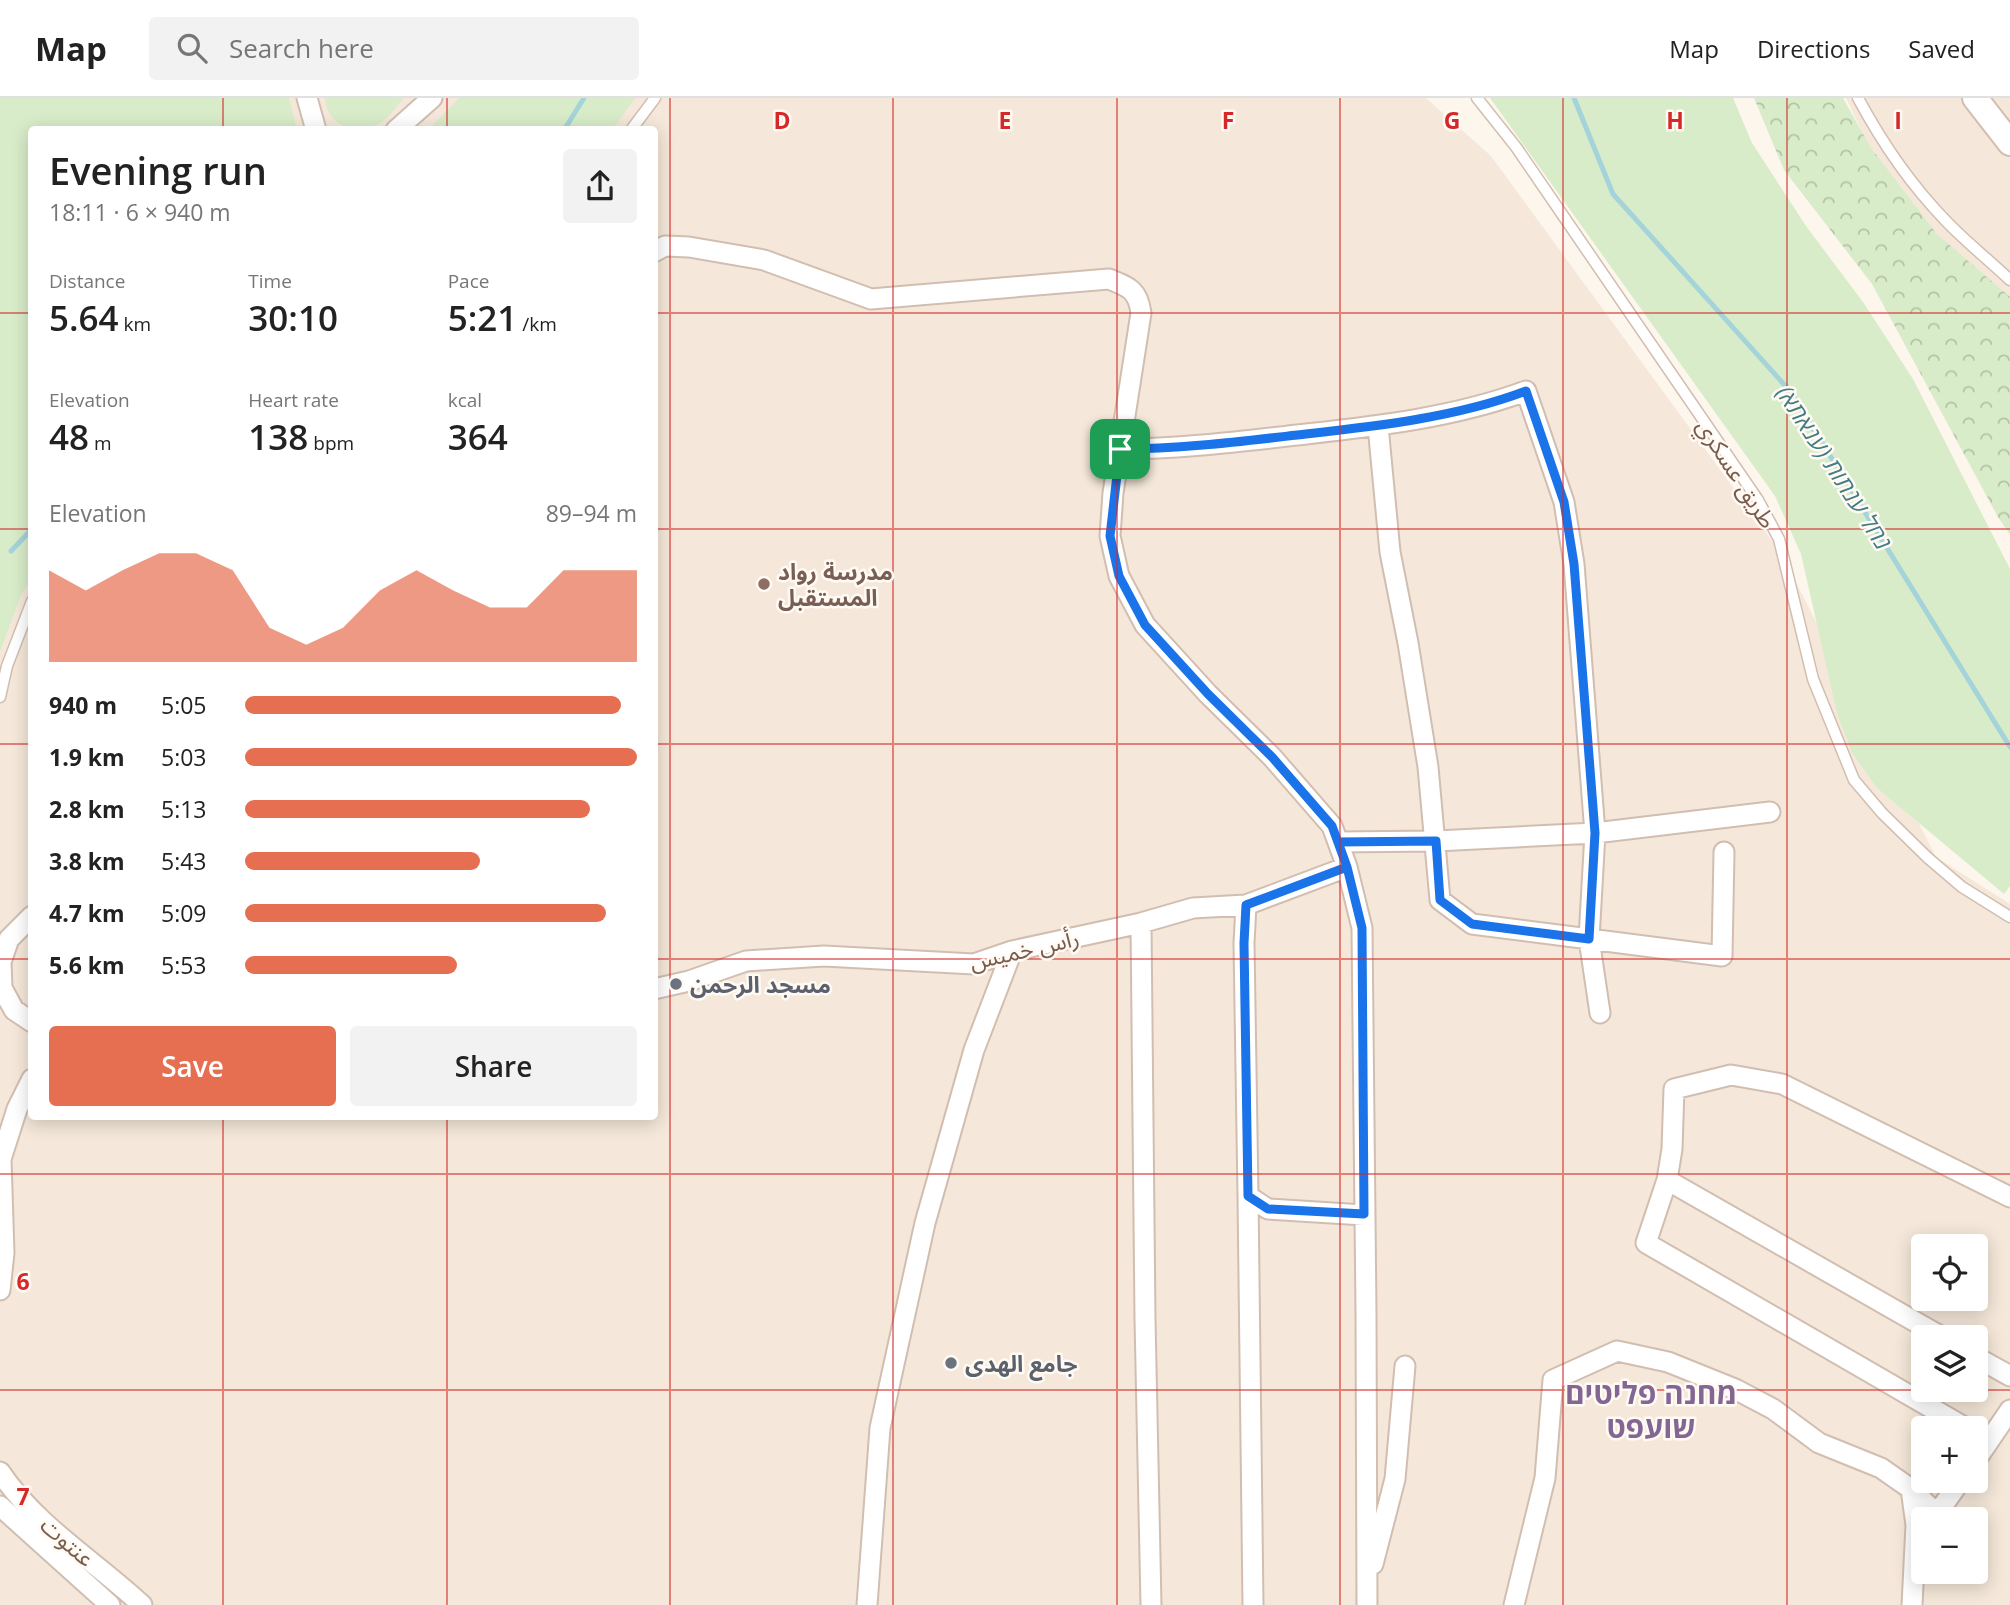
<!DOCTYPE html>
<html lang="en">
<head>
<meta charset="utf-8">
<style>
	:root { --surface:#fff; --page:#f2f2f2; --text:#222; --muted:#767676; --line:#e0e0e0; --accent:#e76f51 }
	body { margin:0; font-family:"Open Sans","Noto Sans Arabic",Heebo,sans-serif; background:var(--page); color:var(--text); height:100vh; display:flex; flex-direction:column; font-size:26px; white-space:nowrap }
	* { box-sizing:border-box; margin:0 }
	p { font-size:23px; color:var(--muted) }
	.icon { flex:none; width:38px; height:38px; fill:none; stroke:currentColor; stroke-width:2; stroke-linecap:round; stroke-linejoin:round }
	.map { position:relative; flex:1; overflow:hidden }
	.side { position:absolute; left:28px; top:28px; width:630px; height:994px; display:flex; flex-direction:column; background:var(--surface); border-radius:7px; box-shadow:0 4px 18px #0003 }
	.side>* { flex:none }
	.fabs { position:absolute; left:1911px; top:1136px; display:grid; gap:14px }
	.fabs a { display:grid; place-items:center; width:77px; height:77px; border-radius:7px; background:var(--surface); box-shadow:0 4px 18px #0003; font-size:35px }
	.pin { position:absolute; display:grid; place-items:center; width:60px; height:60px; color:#fff; margin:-30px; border-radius:14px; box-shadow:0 4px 10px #0006 }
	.round { display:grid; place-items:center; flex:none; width:74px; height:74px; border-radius:7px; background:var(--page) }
	.overview { display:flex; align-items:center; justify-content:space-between; height:119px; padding:0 21px }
	h1 { font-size:38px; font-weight:600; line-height:52px }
	.figures { display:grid; grid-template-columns:repeat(3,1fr); gap:10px; height:119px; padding:7px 21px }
	.figures div { display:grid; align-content:center }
	.figures b { font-size:35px; font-weight:600 }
	.figures small { font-size:19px; font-weight:400 }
	.figures p { font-size:19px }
	.chart { height:196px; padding:14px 21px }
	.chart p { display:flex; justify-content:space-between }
	.chart svg { width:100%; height:126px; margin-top:7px; fill:var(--accent); opacity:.7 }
	.action { display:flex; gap:14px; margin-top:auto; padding:14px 21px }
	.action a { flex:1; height:80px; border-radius:7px; background:var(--accent); color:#fff; font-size:28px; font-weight:600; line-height:80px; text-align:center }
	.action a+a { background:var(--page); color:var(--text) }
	ul { padding:0 21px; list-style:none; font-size:23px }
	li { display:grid; grid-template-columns:112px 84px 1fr; align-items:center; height:52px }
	li i { height:18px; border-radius:9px; background:var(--accent) }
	header { display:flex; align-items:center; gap:42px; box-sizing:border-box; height:98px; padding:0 35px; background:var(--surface); border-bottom:2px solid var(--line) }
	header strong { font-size:33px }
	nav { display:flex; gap:38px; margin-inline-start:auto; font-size:24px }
	.search { width:490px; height:63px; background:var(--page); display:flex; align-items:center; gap:18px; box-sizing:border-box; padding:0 24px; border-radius:7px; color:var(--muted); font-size:26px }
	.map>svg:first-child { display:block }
	.residential { fill:#f5e8da; fill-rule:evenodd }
	.green { fill:#d8ecc9 }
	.forest { fill:url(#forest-crowns) }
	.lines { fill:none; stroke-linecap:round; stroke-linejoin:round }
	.stream { stroke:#a5d3da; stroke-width:5 }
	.service-casing { stroke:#d1beb0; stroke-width:13 }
	.minor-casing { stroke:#d1beb0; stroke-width:23 }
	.tertiary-casing { stroke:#d1beb0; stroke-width:28 }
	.service { stroke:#fff; stroke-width:10 }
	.minor { stroke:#fff; stroke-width:19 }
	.tertiary { stroke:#fff; stroke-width:24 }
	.route-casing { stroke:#fff; stroke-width:14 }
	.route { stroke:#1a73e8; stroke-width:9 }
	.grid { fill:none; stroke:#d62828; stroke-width:2; stroke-opacity:0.55 }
	.education-dot { fill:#8d6e63; stroke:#fffaf3; stroke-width:2.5 }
	.worship-dot { fill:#6b7280; stroke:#fffaf3; stroke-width:2.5 }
	.labels { text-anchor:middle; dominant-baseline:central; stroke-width:5; stroke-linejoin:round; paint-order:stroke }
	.street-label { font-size:23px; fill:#7a5c4d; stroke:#fffaf3 }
	.education-label { font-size:23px; font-weight:bold; fill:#785e54; stroke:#fffaf3; text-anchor:start }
	.worship-label { font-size:23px; font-weight:bold; fill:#5b616d; stroke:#fffaf3; text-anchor:start }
	.water-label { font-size:24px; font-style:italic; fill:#437c86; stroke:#fffaf3 }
	.district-label { font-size:30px; font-weight:bold; fill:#846695; stroke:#fffaf3 }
	.grid-label { font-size:23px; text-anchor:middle; font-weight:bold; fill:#d62828; stroke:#fffaf3; stroke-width:5; stroke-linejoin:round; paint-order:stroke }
</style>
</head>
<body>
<header>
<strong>Map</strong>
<div class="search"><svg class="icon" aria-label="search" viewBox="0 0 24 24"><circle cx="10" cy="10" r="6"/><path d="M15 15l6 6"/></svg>Search here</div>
<nav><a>Map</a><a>Directions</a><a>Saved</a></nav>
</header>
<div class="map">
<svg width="2010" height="1507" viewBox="0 0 2010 1507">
	<defs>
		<pattern id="forest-crowns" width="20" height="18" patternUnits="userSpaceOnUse" patternTransform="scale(1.75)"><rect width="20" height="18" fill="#d8ecc9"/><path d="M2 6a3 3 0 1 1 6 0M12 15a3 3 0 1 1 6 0" fill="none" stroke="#b4c2a5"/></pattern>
	</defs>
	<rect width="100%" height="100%" fill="#fdf6ec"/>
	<path class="residential" d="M0 0H503L476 31 32 32V1018H654V32L605 31 625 0H1426L1491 58 1781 455 1936 759 2010 806V1507H0ZM1923 1148H1976V1200H1923ZM1923 1239H1976V1292H1923ZM1923 1330H1976V1382H1923ZM1923 1421H1976V1474H1923Z
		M1846 0H2010V274L1954 229Z"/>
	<path class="green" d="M0 0H289L297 31 32 32 31 482 21 497 0 554Z
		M325 0H404C397 8 389 20 380 25 357 40 327 28 325 0Z
		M459 0H635L613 31H429Z
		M1490 0H1733L1752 45 1806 128 1863 204 1913 281 2010 471V788L2004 796 1877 690 1852 655 1837 615 1801 456 1775 398Z"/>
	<path class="forest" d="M1754 0H1843L1871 50 1937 136 2010 199V437L1998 419 1872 186 1784 72Z"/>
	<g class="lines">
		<path class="stream" d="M1574 0 1613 96 1790 293 2010 649
			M564 32 584 0
			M11 453 32 431"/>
		<g class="service-casing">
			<path id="service" d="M1477 0 1516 49 1758 402 1779 441 1813 581 1854 682 1882 715 1928 760 1962 789 2010 819
				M1858 0C1881 43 1912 88 1946 123 1966 144 1989 162 2010 182
				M631 32 655 0
				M0 599 7 568 32 503"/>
		</g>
		<g class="minor-casing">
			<path id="minor" d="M307 0 316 32
				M396 32 432 0
				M654 154 665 148 689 149 764 162 871 201 1109 181C1129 189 1138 192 1141 215L1113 395 1110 438 1119 478 1145 527 1208 596 1272 659 1332 728 1347 769 1362 830 1366 1214 1367 1507
				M1378 328 1390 454 1408 545 1428 669 1440 802 1472 826 1722 858 1724 754
				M1120 351C1182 351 1244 343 1306 336 1379 328 1456 319 1526 293L1564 404 1574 466 1595 735 1589 841 1600 915
				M1338 744 1436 743 1595 735 1770 714
				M1246 807 1244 845 1248 1098 1268 1111 1364 1117
				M32 818 9 841 1 864 2 890 14 912 32 924
				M1141 825 1145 1221 1151 1507
				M654 891 689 883 746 863 824 858 974 866 1012 853 1141 825 1193 810 1246 807 1347 769
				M1667 1082 1646 1145 1966 1330
				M1248 1098 1253 1507
				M0 1192 4 1155 1 1061 17 1011 32 981
				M1942 1239 1667 1082 1672 1051 1674 991 1731 977 1782 986 2010 1099
				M1976 1259 2010 1278
				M1976 1362 2010 1312
				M0 1374C36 1428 95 1463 142 1507
				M1911 1391 1934 1413H1939L1961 1382
				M0 1408 110 1507
				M1373 1466 1395 1381 1405 1268
				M867 1507 880 1330 925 1125 974 952 1012 853
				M1514 1507 1545 1380 1553 1282 1617 1253 1668 1264 1735 1291 1773 1311 1819 1345 1881 1370 1911 1391 1916 1427 1912 1507"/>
		</g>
		<g class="tertiary-casing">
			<path id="tertiary" d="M1975 0 2010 45"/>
		</g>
		<use href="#service" class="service"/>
		<use href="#minor" class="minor"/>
		<use href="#tertiary" class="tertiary"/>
	</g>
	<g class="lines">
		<g class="route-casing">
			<path id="route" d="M1120 351 1110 438 1119 478 1145 527 1208 596 1272 659 1332 728 1347 769 1246 807 1244 845 1248 1098 1268 1111 1364 1116 1362 830 1347 769 1338 744 1436 743 1440 802 1472 826 1589 841 1595 735 1574 466 1564 404 1526 293C1458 319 1378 328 1306 336 1244 343 1182 351 1120 351"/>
		</g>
		<use href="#route" class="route"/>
	</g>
	<path class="grid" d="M223 0V32M447 0V32M670 0V1507M893 0V1507M1117 0V1507M1340 0V1507M1563 0V1507M1787 0V1507M0 215H32M654 215H2010M0 431H32M654 431H2010M0 646H32M654 646H2010M0 861H32M654 861H2010M223 1018V1507M447 1018V1507M0 1076H2010M0 1292H2010"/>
	<circle class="education-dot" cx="764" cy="486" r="7"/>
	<g class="worship-dot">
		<circle cx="676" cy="886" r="7"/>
		<circle cx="951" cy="1265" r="7"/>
	</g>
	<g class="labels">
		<g class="street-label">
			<text transform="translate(1737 375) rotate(57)">طريق عسكري</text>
			<text transform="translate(1024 851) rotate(-13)">رأس خميس</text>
			<text transform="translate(68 1443) rotate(41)">عنتوت</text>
		</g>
		<g class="education-label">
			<text x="778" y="473">مدرسة رواد<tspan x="778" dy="26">المستقبل</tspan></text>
		</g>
		<g class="worship-label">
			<text x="690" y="886">مسجد الرحمن</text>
			<text x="965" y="1265">جامع الهدى</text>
		</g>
		<g class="water-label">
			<text transform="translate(1835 369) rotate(57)">נחל ענתות (ענאתא)</text>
		</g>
		<g class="district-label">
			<text x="1651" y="1294">מחנה פליטים<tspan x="1651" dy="34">שועפט</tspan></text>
		</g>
	</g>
	<g class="grid-label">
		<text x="782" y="31">D</text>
		<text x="1005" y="31">E</text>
		<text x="1228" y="31">F</text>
		<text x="1452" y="31">G</text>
		<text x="1675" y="31">H</text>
		<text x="1898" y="31">I</text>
		<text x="23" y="1192">6</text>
		<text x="23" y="1407">7</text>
	</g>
</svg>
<div class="fabs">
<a><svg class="icon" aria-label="locate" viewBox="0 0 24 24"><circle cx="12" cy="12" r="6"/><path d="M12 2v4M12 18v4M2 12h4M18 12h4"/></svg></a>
<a><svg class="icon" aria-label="layers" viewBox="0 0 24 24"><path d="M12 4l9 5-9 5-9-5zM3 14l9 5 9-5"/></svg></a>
<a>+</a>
<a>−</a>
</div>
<div class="pin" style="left:1120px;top:351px;background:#1e9e55"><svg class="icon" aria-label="arrive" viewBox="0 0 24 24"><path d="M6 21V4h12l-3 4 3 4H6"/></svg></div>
<section class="side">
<div class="overview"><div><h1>Evening run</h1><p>18:11 · 6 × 940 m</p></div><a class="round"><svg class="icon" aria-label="share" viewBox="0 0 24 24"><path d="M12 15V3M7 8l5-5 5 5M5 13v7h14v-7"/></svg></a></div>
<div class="figures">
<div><p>Distance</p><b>5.64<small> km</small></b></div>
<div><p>Time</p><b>30:10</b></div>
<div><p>Pace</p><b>5:21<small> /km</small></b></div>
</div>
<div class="figures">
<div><p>Elevation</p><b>48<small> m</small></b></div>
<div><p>Heart rate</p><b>138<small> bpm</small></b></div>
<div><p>kcal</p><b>364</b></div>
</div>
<div class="chart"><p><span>Elevation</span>89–94 m</p>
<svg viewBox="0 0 160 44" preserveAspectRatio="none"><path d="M0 44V12L10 19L20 12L30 6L40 6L50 12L60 32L70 38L80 32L90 19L100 12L110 19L120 25L130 25L140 12L150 12L160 12V44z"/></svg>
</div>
<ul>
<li><b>940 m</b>5:05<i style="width:96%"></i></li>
<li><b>1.9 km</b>5:03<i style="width:100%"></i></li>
<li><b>2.8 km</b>5:13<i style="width:88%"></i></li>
<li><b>3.8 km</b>5:43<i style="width:60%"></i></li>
<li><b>4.7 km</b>5:09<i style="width:92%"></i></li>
<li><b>5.6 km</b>5:53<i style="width:54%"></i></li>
</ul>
<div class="action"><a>Save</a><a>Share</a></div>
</section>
</div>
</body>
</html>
